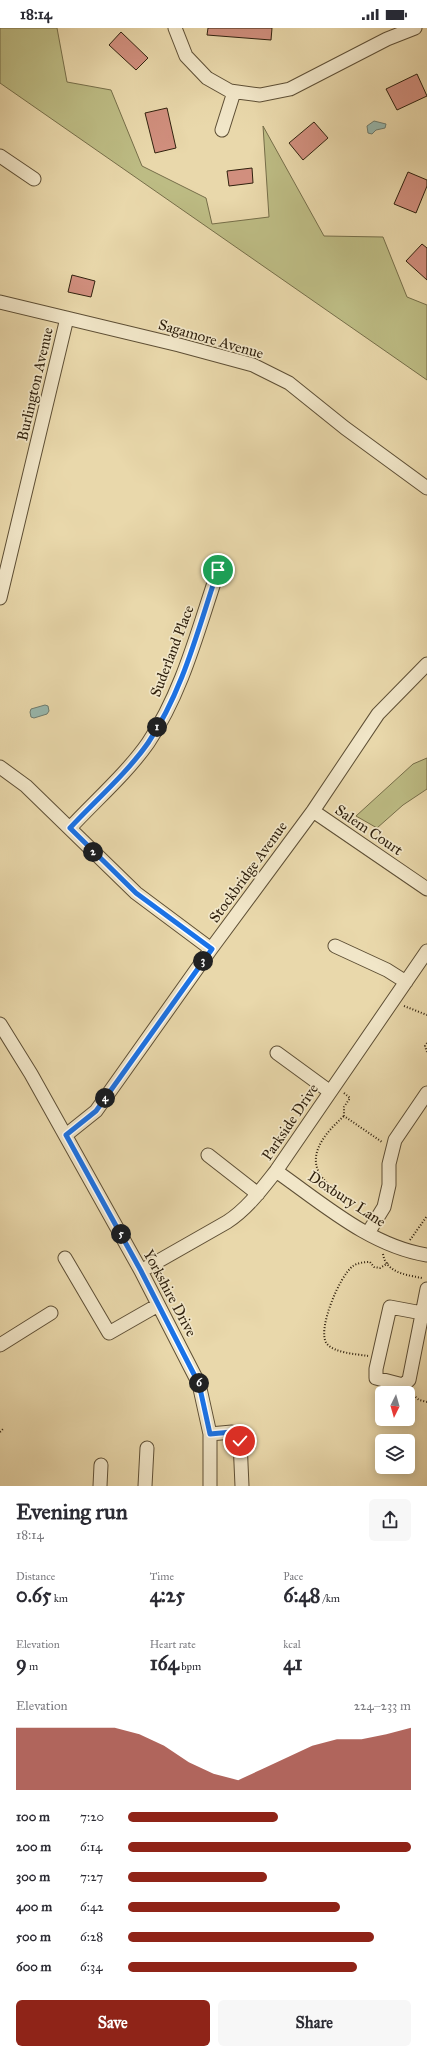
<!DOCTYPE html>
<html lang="en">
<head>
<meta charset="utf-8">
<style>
	:root { --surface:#fff; --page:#f7f7f7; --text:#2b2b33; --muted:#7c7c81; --accent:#8f2418 }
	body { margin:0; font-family:"IM FELL Great Primer",serif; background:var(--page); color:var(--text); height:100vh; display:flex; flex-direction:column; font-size:15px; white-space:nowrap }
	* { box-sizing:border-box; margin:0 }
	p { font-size:13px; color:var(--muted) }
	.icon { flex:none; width:22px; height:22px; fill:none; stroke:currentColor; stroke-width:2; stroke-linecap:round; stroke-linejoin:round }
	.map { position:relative; height:1458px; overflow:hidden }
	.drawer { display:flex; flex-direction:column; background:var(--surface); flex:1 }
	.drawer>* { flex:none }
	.needle { width:26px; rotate:185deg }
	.tools { position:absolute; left:375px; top:1358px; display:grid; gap:8px }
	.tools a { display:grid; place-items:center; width:40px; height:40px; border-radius:6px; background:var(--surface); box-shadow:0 2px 10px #0003; font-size:20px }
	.pin { position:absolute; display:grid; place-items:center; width:34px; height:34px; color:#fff; margin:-17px; border:2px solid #fff; border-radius:50%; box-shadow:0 1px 4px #0007 }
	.km { position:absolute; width:20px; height:20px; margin:-10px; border-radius:50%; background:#222; color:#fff; font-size:11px; line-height:20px; text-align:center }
	.round { display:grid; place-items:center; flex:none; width:42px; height:42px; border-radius:6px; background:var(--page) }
	.head { display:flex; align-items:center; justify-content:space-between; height:68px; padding:0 16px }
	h1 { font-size:22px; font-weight:800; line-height:30px }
	.stats { display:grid; grid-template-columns:repeat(3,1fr); gap:6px; height:68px; padding:4px 16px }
	.stats div { display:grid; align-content:center }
	.stats b { font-size:20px; font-weight:800 }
	.stats small { font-size:11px; font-weight:400 }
	.stats p { font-size:11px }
	.chart { height:112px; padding:8px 16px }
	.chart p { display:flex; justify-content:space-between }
	.chart svg { width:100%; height:72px; margin-top:4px; fill:var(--accent); opacity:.7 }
	.cta { display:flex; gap:8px; margin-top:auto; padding:8px 16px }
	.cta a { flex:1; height:46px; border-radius:6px; background:var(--accent); color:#fff; font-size:16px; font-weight:800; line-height:46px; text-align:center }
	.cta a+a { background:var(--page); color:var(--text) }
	ul { padding:0 16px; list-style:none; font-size:13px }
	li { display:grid; grid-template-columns:64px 48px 1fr; align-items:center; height:30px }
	li i { height:10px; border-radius:5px; background:var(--accent) }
	.status { display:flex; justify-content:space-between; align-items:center; height:28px; padding:0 20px; background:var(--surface); direction:ltr }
	.status svg { height:11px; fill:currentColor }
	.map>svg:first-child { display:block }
	.green { fill:#bdbc84; stroke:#766e49 }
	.water { fill:#98b9af; stroke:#6e7c6f }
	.building { fill:#d18f7e; stroke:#30210e }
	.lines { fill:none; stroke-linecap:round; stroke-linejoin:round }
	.minor-casing { stroke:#5e4f35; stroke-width:15 }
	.path { stroke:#30210e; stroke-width:2; stroke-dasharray:1 2; stroke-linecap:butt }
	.minor { stroke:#f1e6c8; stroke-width:13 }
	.route-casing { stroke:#fff; stroke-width:8 }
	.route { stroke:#1a73e8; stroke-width:5 }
	.labels { text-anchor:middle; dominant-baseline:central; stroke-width:3.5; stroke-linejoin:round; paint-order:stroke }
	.street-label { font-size:15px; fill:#30210e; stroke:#f1e6c8 }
</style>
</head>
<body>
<div class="status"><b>18:14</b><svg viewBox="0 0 49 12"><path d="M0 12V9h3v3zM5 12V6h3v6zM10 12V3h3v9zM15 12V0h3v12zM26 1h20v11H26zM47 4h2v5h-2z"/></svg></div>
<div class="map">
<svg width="427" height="1458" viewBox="0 0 427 1458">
	<rect width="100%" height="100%" fill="#e9d8ab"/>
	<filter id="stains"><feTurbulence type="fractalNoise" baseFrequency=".005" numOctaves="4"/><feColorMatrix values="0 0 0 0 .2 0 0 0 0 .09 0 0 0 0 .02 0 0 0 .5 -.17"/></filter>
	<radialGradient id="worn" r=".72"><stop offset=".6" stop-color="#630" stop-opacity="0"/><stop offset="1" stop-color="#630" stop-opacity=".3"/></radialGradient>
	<path class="green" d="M0 0H57L67 54 111 62 142 138 206 170 212 196 269 189 263 98 324 208 383 209 407 269 427 277V352L0 55Z
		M427 730V761L403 777 377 800 356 788 413 736Z"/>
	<path class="water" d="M374 93 386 96 385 100 376 102 372 106 368 105 367 98Z
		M45 677 48 678 49 683 47 686 34 690 31 689 30 684 31 681Z"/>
	<path class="building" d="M208 0H272L271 12 207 7Z
		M121 4 148 30 136 42 109 17Z
		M417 46 427 68 397 82 386 61Z
		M167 80 176 120 155 125 145 85Z
		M314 94 328 110 303 132 289 115Z
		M252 140 253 155 229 158 227 143Z
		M408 144 427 152V158L416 185 394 176Z
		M422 216 427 220V252L406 233Z
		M72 247 95 253 91 269 68 264Z"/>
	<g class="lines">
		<g class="minor-casing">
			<path id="minor" d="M175 0 186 28 207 50 230 63 260 67 290 61 387 11 415 0
				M222 102 234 64
				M0 128 34 151
				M0 274 179 317 253 337 289 355 345 400 427 460
				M0 570 67 290
				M0 739 26 758 136 865 211 921
				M313 783 427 861
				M70 800C95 773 127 745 148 715 183 663 198 601 218 543
				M335 918 387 942 406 954
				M0 996 31 1046 141 1243 199 1356 210 1406V1458
				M277 1025 329 1063
				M66 1107 96 1083 211 921 313 783 378 686 427 636
				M208 1127 258 1166
				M276 1143C322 1175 370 1218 427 1227
				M368 1205 384 1179 389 1157V1136L395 1112 427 1065
				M65 1230 109 1305 158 1277
				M141 1243 227 1194C247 1181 261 1162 276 1143L427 923
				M422 1285 390 1279 376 1341V1350L403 1357 409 1352 427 1261
				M0 1317 51 1285
				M210 1406 232 1404 238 1406 240 1413 242 1458
				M100 1458 101 1437
				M145 1458 147 1420"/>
		</g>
		<path class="path" d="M404 978 427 987
			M427 1015 425 1018 427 1024
			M344 1065 350 1070 344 1079V1088L382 1114
			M322 1162 327 1155C302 1131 324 1106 344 1088
			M410 1212 427 1188
			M383 1226C386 1245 407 1247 422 1250
			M368 1328C356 1326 335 1325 327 1316 316 1303 340 1247 353 1238 357 1235 364 1234 370 1234L374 1239 380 1240 388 1235
			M411 1365 419 1372 427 1374
			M0 1404 4 1400"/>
		<use href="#minor" class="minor"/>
	</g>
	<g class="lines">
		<g class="route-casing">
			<path id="route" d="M218 542C198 601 183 663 148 715 127 745 95 773 70 800L136 865 212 921 96 1083 66 1107 141 1243 199 1356 210 1406 232 1404 238 1406 240 1413"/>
		</g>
		<use href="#route" class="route"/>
	</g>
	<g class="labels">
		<g class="street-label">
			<text transform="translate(211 311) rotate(16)">Sagamore Avenue</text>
			<text transform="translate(35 356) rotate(-77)">Burlington Avenue</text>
			<text transform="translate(172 623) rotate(-69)">Suderland Place</text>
			<text transform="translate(369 802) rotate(34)">Salem Court</text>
			<text transform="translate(248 844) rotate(-54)">Stockbridge Avenue</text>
			<text transform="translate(290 1094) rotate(-56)">Parkside Drive</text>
			<text transform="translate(347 1171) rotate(33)">Doxbury Lane</text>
			<text transform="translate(170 1265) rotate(62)">Yorkshire Drive</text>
		</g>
	</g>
	<rect width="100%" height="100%" filter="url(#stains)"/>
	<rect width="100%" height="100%" fill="url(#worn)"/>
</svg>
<div class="tools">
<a><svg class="needle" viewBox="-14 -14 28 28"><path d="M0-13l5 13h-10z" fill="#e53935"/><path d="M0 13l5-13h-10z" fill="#7c7c81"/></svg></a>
<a><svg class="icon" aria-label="layers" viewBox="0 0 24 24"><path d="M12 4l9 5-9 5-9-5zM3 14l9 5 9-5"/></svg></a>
</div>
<div class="pin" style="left:218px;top:542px;background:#1e9e55"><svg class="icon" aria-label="arrive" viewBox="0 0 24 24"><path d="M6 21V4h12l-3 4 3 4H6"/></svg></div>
<div class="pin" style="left:240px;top:1413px;background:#d93025"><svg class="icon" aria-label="check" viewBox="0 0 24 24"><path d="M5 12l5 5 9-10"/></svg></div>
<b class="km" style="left:157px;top:699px">1</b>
<b class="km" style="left:93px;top:824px">2</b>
<b class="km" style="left:203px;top:933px">3</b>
<b class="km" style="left:105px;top:1070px">4</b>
<b class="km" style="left:121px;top:1206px">5</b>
<b class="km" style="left:199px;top:1355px">6</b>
</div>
<section class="drawer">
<div class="head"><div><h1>Evening run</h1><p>18:14</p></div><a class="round"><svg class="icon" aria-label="share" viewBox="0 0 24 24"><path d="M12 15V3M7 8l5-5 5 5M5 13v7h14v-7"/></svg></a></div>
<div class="stats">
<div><p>Distance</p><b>0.65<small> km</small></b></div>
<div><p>Time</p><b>4:25</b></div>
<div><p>Pace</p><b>6:48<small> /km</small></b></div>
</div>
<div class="stats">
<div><p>Elevation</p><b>9<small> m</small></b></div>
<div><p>Heart rate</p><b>164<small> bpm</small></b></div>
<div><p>kcal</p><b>41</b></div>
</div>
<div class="chart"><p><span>Elevation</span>224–233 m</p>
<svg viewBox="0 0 160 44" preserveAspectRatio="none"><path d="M0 44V6L10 6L20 6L30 6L40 6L50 10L60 17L70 27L80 34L90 38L100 31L110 24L120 17L130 13L140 13L150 10L160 6V44z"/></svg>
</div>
<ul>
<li><b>100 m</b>7:20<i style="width:53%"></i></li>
<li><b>200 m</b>6:14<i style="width:100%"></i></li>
<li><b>300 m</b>7:27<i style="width:49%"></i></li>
<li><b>400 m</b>6:42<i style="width:75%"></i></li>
<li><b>500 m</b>6:28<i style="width:87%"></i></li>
<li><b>600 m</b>6:34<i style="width:81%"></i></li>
</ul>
<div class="cta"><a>Save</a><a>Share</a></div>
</section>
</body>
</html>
